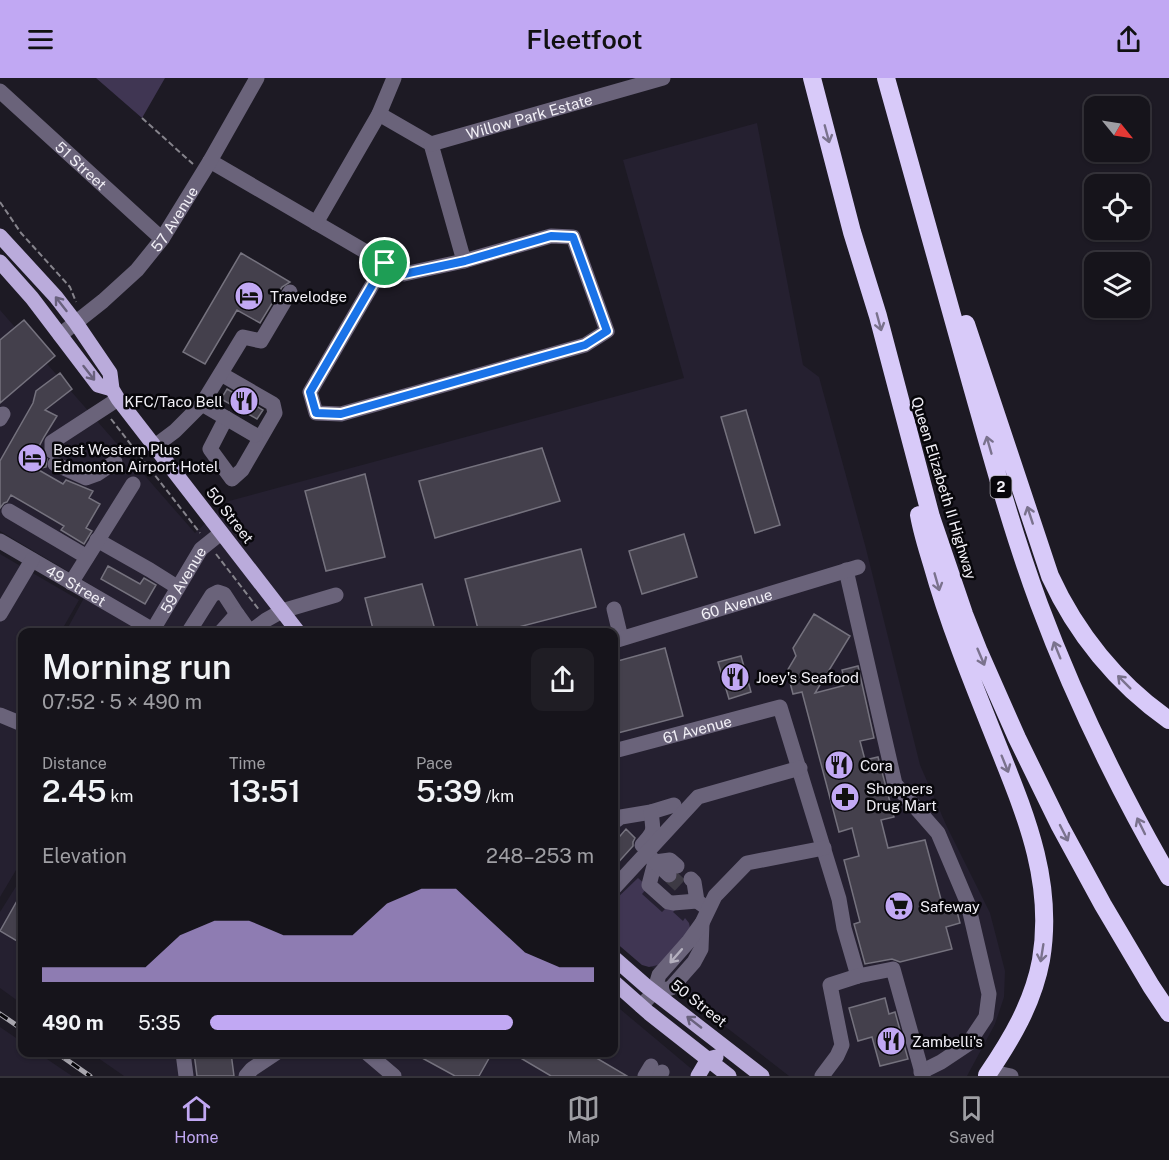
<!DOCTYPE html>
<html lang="en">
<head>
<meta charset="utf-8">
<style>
	:root { --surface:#16141b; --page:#1f1d24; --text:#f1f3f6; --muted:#9e9ea3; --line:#35333a; --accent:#c1a8f3 }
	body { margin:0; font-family:"Public Sans",sans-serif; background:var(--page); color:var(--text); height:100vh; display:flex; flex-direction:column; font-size:22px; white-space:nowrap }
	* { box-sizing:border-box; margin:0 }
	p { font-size:20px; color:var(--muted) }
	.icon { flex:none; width:33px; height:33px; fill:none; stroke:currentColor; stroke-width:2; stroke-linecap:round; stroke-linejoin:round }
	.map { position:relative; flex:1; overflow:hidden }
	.side { position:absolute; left:18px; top:550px; width:600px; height:429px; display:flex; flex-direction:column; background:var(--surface); border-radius:12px; box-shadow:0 2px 4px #0004,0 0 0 2px var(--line) }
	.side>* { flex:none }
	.needle { width:39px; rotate:120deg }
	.tools { position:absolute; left:1084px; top:18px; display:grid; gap:12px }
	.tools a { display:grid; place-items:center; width:66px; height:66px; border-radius:12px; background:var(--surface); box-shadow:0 2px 4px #0004,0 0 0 2px var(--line); font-size:30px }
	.pin { position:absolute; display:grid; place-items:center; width:51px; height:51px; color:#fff; margin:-26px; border:3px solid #fff; border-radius:50%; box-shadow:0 2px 6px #0007 }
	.round { display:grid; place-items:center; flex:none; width:63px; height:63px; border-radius:12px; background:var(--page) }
	.overview { display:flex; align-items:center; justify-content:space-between; height:102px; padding:0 24px }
	h1 { font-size:33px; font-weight:600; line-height:45px }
	.stats { display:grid; grid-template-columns:repeat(3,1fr); gap:9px; height:102px; padding:6px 24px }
	.stats div { display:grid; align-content:center }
	.stats b { font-size:30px; font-weight:600 }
	.stats small { font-size:16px; font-weight:400 }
	.stats p { font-size:16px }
	.chart { height:168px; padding:12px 24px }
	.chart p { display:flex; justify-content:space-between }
	.chart svg { width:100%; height:108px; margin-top:6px; fill:var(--accent); opacity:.7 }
	ul { padding:0 24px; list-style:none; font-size:20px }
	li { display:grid; grid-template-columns:96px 72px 1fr; align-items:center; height:45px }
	li i { height:15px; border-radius:8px; background:var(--accent) }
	header { display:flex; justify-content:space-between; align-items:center; height:78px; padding:0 24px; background:var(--accent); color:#111; font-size:27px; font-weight:600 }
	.dock { display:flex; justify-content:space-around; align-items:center; height:84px; border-top:2px solid var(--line); background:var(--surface); font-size:16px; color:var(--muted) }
	.dock a { display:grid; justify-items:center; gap:3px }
	.dock .active { color:var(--accent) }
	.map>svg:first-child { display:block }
	.built { fill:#252030 }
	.green { fill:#403653 }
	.building { fill:#44404c; stroke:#75727e; stroke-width:1.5 }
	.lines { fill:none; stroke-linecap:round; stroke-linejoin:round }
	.minor-tunnel { stroke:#3d3a44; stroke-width:15; stroke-dasharray:15 8; stroke-linecap:butt }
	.path { stroke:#86848c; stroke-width:2; stroke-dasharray:6 3; stroke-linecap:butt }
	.minor { stroke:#6a637a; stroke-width:15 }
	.major { stroke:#baabdb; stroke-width:15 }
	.highway { stroke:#d8caf9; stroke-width:18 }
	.rail-casing { stroke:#a8a6ae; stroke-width:5 }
	.rail { stroke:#07060a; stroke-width:3; stroke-dasharray:9; stroke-linecap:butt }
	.oneway { stroke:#7a728d }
	.oneway2 { stroke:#69617d }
	.oneway3 { stroke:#b4b0be }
	.route-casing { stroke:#fff; stroke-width:12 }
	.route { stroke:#1a73e8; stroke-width:8 }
	.labels { text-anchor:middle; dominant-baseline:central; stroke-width:5; stroke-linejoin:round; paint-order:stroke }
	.shield { fill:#07060a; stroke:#aba9af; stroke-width:1.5 }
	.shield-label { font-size:14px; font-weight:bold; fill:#f1eff6 }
	.street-label { font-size:15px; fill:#f1eff6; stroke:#07060a }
	.poi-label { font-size:15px; fill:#f1eff6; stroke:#07060a; text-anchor:start }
</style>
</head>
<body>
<header><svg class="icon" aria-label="menu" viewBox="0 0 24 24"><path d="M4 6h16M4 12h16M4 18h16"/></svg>Fleetfoot<svg class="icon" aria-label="share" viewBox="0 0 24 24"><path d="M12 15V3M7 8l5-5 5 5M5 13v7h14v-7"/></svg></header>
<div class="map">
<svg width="1169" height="998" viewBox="0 0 1169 998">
	<rect width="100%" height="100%" fill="#1d1a24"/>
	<path class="built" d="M757 45 803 287 819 299 865 467 920 687 947 749 990 835 1005 893 1004 919 995 946 967 998H789L691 922 614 857V555H65L91 507 0 453V232L195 455 229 423 684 300 623 82Z
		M0 476 79 522 60 555H22V618L19 625 22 629V782L0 819Z
		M22 799V926L0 910V834Z
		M614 926 700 998H124L91 975H614Z
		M0 949 22 964V975H38L72 998H0Z"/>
	<path class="green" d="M96 0H165L142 40Z
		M638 800 648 809 642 816 662 834 669 827 675 832 673 834 683 843 685 840 689 845 690 850 663 886 649 889 642 887 614 863V823Z"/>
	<path class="building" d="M241 175 290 204 282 209 260 245 237 232 205 286 183 274Z
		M24 242 55 278 0 325V262Z
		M60 295 72 311 45 332 57 338 44 359 34 378 43 375 47 381 46 389 37 391 63 406 66 402 93 413 89 420 100 426 86 450 92 453 84 466 61 452 64 448 11 417 7 424 4 425 0 430V383L33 325 36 313Z
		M227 311 263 332 257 341 221 321Z
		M746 332 780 447 755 455 721 339Z
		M542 370 560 423 435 460 419 403Z
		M365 396 385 479 326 493 305 413Z
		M684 456 697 499 642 516 629 473Z
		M581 471 596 529 495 555H479L465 501Z
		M108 488 140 506 144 500 156 507 145 526 101 501Z
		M422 506 436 555H374L365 520Z
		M814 536 850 558 815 615 846 607 842 592 858 588 874 660 860 663 865 682 878 679 894 739 881 742 888 770 925 762 943 829 955 826 960 845 946 849 952 871 900 884 892 881 865 886 854 846 860 844 844 782 859 778 852 750 839 754 802 614 793 616 787 593 796 578 793 570Z
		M665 570 683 638 614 656V584Z
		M741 578 751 614 729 621 718 584Z
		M626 751 635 760 633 764V768L614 789V765Z
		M22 814V866L0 853Z
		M885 920 889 936 895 934 908 981 880 988 872 959 858 963 849 930Z
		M194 975H231L234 998H197Z
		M413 975H492L479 998H455Z
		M512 975H588L627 998H551Z"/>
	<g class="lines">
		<path class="minor-tunnel" d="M669 797 683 810"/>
		<path class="path" d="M142 40 193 86
			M0 124 21 155 70 209 76 224
			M111 341 200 455
			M216 476 260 533"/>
		<g class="minor">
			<path id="s1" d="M0 13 162 161"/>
			<path d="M379 36 431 66 464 183"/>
			<path id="s2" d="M431 66 663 0"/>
			<path d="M210 83 404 196 464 183 551 158 573 159 607 253 585 267 341 336 316 335 310 314 385 185"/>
			<path d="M316 145 379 36 394 0"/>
			<path id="s3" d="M60 257 103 223 137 192 162 161 210 83 257 0"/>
			<path d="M221 296 273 326 275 335 242 392 232 401 210 371 226 340"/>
			<path d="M202 326 255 357"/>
			<path d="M0 341 3 336"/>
			<path d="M155 368 175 353 202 326 243 259 261 263 290 214"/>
			<path d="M52 373V364L118 321"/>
			<path d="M55 386 86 400 97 396 115 384"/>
			<path d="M9 433 87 479"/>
			<path d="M97 462 150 492 177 509"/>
			<path id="s4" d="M0 463 158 555"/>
			<path d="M846 492 895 706 938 755 968 826 989 916 986 939 968 966 941 984 921 994"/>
			<path d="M71 505 133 406"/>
			<path d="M614 531 621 560"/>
			<path d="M0 536 32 482"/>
			<path id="s5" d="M151 555 201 471 221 455"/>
			<path d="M188 555 212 517 218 514 224 516 237 536"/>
			<path d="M220 555 237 536 250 554 266 542 282 533 336 517"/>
			<path id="s6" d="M614 563 858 489"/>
			<path d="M0 637 22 646"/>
			<path id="s7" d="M614 673 780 629 839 821 844 850 858 898"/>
			<path d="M614 744 621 739 651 734 674 727"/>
			<path d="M642 767C656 752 653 753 651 734"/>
			<path d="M647 775 655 784 649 807 668 824 673 825 697 823"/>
			<path d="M669 797 655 784 670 782 677 788"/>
			<path d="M691 801 694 804 697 823 704 828"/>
			<path d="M614 810 698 719 800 690"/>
			<path d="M654 914 671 910 694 884 701 871 702 845"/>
			<path d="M641 928 654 914 659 897 689 863 702 845 715 818 747 785 824 770"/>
			<path d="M183 975 186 998"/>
			<path d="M367 975 394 998"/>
			<path d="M987 997 997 995 1011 998"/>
			<path d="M246 998 252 991 276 975"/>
			<path d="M645 998 651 988"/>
			<path d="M660 998 662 994"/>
			<path d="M822 998 837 978 842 967 830 907 858 898 893 891 923 998"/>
		</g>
		<path class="major" d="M0 158 56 219 76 245 110 295 112 311 118 321 299 555
			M0 184 32 220 98 307 112 311
			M614 880 646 908 762 998
			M614 904 649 935 729 998
			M698 998 708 981 716 979"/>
		<path class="highway" d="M812 0 852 154 878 238 931 439 964 536 979 574 1017 660 1060 748 1103 827 1151 908 1169 935
			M886 0C914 102 942 204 971 305 992 379 1012 453 1039 526 1074 620 1119 712 1169 799
			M966 246 1050 498C1076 555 1117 606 1169 642
			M919 437C922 454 927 470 932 486 948 543 970 598 992 653 1022 729 1055 799 1041 882 1033 925 1011 962 987 997"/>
		<g class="rail-casing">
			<path id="rail" d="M0 936 22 951
				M57 975 90 998"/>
		</g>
		<use href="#rail" class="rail"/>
	</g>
	<defs><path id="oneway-shaft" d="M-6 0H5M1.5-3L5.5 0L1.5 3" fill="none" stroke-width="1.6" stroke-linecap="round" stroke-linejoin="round" transform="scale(1.5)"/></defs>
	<g class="oneway">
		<use href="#oneway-shaft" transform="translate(827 56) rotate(75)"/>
		<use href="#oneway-shaft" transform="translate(879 244) rotate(75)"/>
		<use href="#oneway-shaft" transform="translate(989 367) rotate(-106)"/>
		<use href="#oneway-shaft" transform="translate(1030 437) rotate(-108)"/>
		<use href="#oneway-shaft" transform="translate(937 504) rotate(74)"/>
		<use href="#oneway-shaft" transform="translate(1057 572) rotate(-112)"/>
		<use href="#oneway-shaft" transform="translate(981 579) rotate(67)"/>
		<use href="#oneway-shaft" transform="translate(1124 604) rotate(-135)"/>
		<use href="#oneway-shaft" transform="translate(1005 686) rotate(68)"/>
		<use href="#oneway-shaft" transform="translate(1141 748) rotate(-116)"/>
		<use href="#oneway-shaft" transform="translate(1064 755) rotate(63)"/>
		<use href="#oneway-shaft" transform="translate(1042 875) rotate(99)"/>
	</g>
	<g class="oneway2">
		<use href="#oneway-shaft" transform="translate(61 226) rotate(-128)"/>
		<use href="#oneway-shaft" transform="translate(89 295) rotate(52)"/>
		<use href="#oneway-shaft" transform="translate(694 944) rotate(-142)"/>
	</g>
	<use class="oneway3" href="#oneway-shaft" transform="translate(676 878) rotate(131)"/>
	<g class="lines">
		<g class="route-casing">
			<path id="route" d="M551 158 573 159 607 253 585 267 341 336 316 335 310 314 385 185 404 196 465 183Z"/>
		</g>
		<use href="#route" class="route"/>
	</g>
	<defs>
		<g id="hotel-disc" transform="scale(1.5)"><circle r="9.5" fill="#c1a8f3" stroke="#07060a"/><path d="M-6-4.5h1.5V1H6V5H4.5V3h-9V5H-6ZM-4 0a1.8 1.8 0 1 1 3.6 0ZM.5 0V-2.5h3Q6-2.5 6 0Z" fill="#111"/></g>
		<g id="restaurant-disc" transform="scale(1.5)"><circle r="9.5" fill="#c1a8f3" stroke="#07060a"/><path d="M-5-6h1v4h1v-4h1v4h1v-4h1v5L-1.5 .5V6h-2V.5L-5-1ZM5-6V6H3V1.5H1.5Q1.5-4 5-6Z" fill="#111"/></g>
		<g id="pharmacy-disc" transform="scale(1.5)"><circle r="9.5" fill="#c1a8f3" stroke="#07060a"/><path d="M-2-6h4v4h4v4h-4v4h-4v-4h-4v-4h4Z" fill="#111"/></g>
		<g id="supermarket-disc" transform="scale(1.5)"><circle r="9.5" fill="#c1a8f3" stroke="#07060a"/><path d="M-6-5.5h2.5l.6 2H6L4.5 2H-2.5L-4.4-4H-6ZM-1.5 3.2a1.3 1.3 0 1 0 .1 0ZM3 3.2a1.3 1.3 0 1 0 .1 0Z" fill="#111"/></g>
	</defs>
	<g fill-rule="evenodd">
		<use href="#hotel-disc" x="249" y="218"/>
		<use href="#restaurant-disc" x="244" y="323"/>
		<use href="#hotel-disc" x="32" y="380"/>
		<use href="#restaurant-disc" x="735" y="599"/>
		<use href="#restaurant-disc" x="839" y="687"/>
		<use href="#pharmacy-disc" x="845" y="719"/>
		<use href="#supermarket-disc" x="899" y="828"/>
		<use href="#restaurant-disc" x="891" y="963"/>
	</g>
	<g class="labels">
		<rect class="shield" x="990.5" y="398" width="21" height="22" rx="4.5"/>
		<g class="shield-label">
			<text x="1001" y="409">2</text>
		</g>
		<g class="street-label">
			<text stroke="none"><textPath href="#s2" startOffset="102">Willow Park Estate</textPath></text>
			<text stroke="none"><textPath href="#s1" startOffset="110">51 Street</textPath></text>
			<text stroke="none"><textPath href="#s3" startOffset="164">57 Avenue</textPath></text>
			<text transform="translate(944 410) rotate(73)">Queen Elizabeth II Highway</text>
			<text transform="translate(230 437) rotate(52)">50 Street</text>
			<text stroke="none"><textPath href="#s5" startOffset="62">59 Avenue</textPath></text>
			<text stroke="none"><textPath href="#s4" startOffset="88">49 Street</textPath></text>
			<text stroke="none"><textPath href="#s6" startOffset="128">60 Avenue</textPath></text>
			<text stroke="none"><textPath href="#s7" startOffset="86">61 Avenue</textPath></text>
			<text transform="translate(699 925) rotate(38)">50 Street</text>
		</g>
		<g class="poi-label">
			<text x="270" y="218">Travelodge</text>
			<text x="223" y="323" text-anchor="end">KFC/Taco Bell</text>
			<text x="53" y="371">Best Western Plus<tspan x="53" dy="17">Edmonton Airport Hotel</tspan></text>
			<text x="756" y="599">Joey's Seafood</text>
			<text x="860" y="687">Cora</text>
			<text x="866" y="710">Shoppers<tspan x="866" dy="17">Drug Mart</tspan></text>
			<text x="920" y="828">Safeway</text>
			<text x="912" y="963">Zambelli's</text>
		</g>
	</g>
</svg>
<div class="tools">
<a><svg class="needle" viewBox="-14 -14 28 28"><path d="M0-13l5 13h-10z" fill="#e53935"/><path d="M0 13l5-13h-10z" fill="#9e9ea3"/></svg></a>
<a><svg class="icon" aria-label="locate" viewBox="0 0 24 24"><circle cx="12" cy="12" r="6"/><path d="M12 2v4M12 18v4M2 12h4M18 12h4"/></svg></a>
<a><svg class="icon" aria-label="layers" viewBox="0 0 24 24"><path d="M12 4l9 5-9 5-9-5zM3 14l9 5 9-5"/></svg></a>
</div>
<div class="pin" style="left:385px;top:185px;background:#1e9e55"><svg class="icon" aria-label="arrive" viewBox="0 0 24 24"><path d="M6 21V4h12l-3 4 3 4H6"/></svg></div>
<section class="side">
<div class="overview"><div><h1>Morning run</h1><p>07:52 · 5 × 490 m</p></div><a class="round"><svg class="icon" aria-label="share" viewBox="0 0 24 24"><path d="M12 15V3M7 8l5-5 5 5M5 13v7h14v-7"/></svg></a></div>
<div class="stats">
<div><p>Distance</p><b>2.45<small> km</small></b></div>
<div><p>Time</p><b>13:51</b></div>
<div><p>Pace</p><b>5:39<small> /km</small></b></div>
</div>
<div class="chart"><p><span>Elevation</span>248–253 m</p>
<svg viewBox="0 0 160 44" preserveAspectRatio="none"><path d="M0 44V38L10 38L20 38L30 38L40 25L50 19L60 19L70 25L80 25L90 25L100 12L110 6L120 6L130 19L140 32L150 38L160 38V44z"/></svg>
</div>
<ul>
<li><b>490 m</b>5:35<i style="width:79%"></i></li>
</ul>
</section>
</div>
<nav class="dock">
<a class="active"><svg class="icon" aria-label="home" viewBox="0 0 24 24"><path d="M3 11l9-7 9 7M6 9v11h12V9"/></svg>Home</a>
<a><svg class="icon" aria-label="map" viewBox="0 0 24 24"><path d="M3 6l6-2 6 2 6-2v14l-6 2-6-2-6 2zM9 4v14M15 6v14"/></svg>Map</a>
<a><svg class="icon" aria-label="saved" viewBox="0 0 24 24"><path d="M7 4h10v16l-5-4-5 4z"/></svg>Saved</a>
</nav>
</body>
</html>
